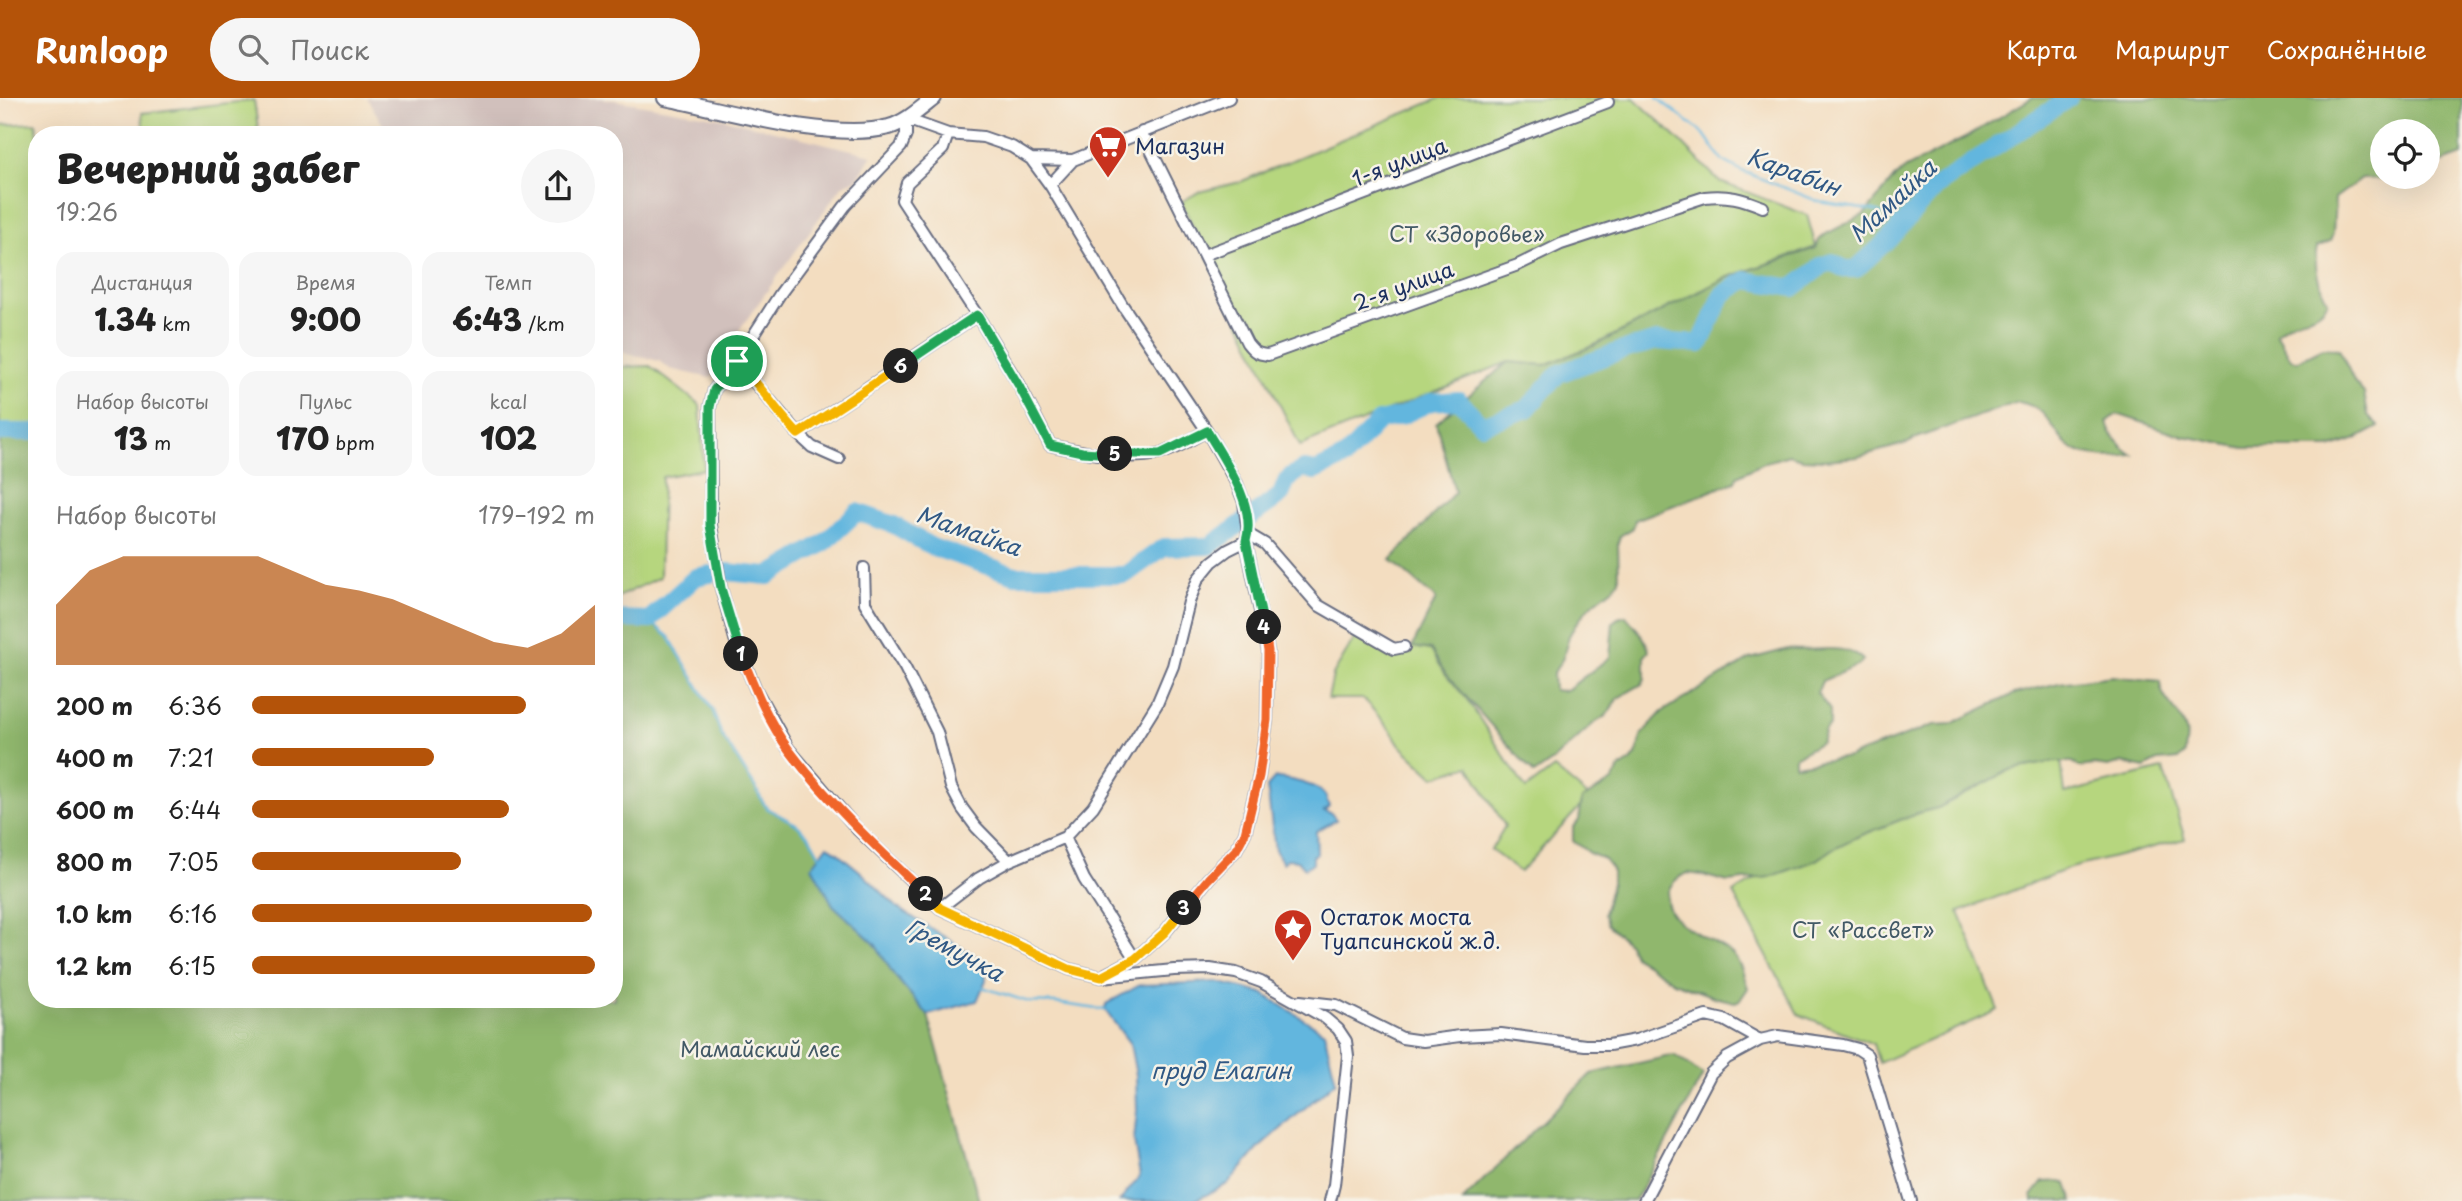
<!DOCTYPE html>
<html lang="ru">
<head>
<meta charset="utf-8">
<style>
	:root { --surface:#fff; --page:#f6f6f6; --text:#222; --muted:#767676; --accent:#b45309 }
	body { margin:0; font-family:"Playpen Sans",sans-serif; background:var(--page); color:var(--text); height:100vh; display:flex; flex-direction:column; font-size:26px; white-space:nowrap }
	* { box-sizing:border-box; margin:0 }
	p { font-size:23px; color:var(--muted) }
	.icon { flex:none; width:38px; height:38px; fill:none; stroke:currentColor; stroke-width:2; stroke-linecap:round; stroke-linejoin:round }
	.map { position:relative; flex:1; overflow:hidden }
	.side { position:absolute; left:28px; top:28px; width:595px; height:882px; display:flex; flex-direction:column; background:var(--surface); border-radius:28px; box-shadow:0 7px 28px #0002 }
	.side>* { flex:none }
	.buttons { position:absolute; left:2370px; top:21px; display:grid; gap:14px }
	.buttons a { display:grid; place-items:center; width:70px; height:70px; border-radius:50%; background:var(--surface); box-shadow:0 7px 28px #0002; font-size:35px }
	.pin { position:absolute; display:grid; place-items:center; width:60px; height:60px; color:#fff; margin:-30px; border:4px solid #fff; border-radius:50%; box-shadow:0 2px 7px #0007 }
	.km { position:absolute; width:35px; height:35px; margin:-18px; border-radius:50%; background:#222; color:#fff; font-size:19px; line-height:35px; text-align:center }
	.round { display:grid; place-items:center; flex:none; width:74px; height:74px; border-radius:37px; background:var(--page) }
	.summary { display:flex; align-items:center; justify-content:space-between; height:119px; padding:0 28px }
	h1 { font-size:38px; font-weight:800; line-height:52px }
	.stats { display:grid; grid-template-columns:repeat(3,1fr); gap:10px; height:119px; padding:7px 28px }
	.stats div { display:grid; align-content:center; border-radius:18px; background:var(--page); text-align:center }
	.stats b { font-size:30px; font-weight:800 }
	.stats small { font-size:19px; font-weight:400 }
	.stats p { font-size:19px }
	.chart { height:196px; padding:14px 28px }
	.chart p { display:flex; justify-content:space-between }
	.chart svg { width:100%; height:126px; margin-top:7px; fill:var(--accent); opacity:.7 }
	ul { padding:0 28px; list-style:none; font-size:23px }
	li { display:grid; grid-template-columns:112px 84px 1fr; align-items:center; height:52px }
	li i { height:18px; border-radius:9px; background:var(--accent) }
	header { display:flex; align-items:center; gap:42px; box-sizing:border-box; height:98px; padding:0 35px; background:var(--accent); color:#fff }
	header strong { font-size:33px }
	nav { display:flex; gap:38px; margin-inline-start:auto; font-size:24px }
	.search { width:490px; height:63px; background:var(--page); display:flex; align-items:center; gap:18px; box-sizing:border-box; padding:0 24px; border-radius:38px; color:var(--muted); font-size:26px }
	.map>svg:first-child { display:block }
	.industrial { fill:#d1c0bc }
	.green { fill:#b6d67e; stroke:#68826e; stroke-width:2 }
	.forest { fill:#90b76d; stroke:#567366; stroke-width:2 }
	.water { fill:#62b6de; stroke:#3e729e; stroke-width:2 }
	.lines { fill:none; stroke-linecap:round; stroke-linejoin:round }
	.stream { stroke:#62b6de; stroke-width:2.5 }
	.river { stroke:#62b6de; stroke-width:18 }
	.minor-casing { stroke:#676c80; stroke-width:14 }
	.tertiary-casing { stroke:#676c80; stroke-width:18 }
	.minor { stroke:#fff; stroke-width:10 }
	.tertiary { stroke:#fff; stroke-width:14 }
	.split-1-casing { stroke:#fff; stroke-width:14 }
	.split-2-casing { stroke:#fff; stroke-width:14 }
	.split-3-casing { stroke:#fff; stroke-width:14 }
	.split-4-casing { stroke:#fff; stroke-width:14 }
	.split-5-casing { stroke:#fff; stroke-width:14 }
	.split-6-casing { stroke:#fff; stroke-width:14 }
	.split-7-casing { stroke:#fff; stroke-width:14 }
	.split-1 { stroke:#22a559; stroke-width:9 }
	.split-2 { stroke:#f0652b; stroke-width:9 }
	.split-3 { stroke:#f5b400; stroke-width:9 }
	.split-4 { stroke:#f0652b; stroke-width:9 }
	.split-5 { stroke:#22a559; stroke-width:9 }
	.split-6 { stroke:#22a559; stroke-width:9 }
	.split-7 { stroke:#f5b400; stroke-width:9 }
	.labels { text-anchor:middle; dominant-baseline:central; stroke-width:5; stroke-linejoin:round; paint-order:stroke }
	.poi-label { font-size:21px; fill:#1b2f5e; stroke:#f7f3e8; text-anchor:start }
	.street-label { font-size:21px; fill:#1b2f5e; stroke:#f7f3e8 }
	.park-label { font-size:21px; fill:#425966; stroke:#f7f3e8 }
	.water-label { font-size:23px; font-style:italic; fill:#305884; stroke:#f7f3e8 }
</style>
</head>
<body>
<header>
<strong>Runloop</strong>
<div class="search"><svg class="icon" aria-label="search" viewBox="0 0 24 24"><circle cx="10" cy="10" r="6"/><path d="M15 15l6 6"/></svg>Поиск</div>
<nav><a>Карта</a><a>Маршрут</a><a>Сохранённые</a></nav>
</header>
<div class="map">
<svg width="2462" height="1103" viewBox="0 0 2462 1103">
	<rect width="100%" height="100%" fill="#f7f3e8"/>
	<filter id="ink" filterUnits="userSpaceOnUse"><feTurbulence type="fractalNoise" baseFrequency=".0143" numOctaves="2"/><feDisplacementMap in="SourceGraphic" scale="14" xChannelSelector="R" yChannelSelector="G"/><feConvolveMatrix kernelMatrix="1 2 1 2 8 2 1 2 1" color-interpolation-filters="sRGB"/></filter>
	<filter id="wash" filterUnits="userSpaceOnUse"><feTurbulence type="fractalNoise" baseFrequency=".00686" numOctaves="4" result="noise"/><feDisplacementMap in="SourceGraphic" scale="28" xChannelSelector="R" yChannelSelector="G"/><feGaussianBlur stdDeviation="1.57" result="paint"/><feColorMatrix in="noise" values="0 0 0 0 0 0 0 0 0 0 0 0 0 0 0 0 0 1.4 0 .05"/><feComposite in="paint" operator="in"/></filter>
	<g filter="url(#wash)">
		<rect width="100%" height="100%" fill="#f3ddc0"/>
		<path class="industrial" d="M367 0H602L721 20 872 57 857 81 843 87 732 242 726 266 710 280 670 271 659 263 614 252V37H389Z"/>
		<path class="green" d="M1440 0H1634L1680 43 1720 84 1807 117 1816 149 1726 180 1593 248 1545 267 1508 264 1300 348 1181 104 1199 94 1240 84Z
			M254 2 259 37H144L142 15Z
			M36 25 38 37 37 329H0V27Z
			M650 268 700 307 704 371 662 379 660 479 614 501V269Z
			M1356 538 1390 554 1412 549 1431 552 1445 575 1466 600 1526 691 1554 670 1589 699 1520 774 1491 752 1505 728 1469 668 1434 679 1400 647 1392 634 1364 601H1328L1333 577Z
			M2059 646 2065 695 2163 671 2185 741 2067 771 1959 814 1998 912 1879 965 1873 946 1798 916 1733 795 1809 750Z"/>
		<path class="forest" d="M2032 0H2462V57L2427 70V33H2382V79H2404L2361 81 2335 100 2333 136 2330 143 2317 149C2313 166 2319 189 2328 203 2319 221 2304 217 2290 225 2285 227 2280 232 2276 235L2291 261 2297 263 2323 250 2339 251 2355 285 2364 295 2368 317 2379 329 2356 341 2330 350H2244L2184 338 2117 316 2107 324C2110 337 2121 350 2133 357 2112 360 2078 361 2063 343 2048 324 2046 309 2018 304L1919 339 1908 345 1857 359 1825 362 1802 361 1789 357 1763 365 1737 378 1735 384 1635 422 1633 430 1620 438 1618 445 1619 482 1613 490 1590 508 1576 526 1569 538 1563 560 1553 576 1554 592 1562 593 1568 591 1610 559 1613 524 1618 520 1626 518C1636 531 1645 537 1649 553L1645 558V580L1642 586 1618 600 1606 618 1593 626 1550 665 1534 676 1445 575 1431 552 1412 549 1436 501 1391 462 1455 394 1436 325 1508 264 1545 267 1593 248 1726 180 1816 150 1819 142 1826 136 1865 116 1895 79 1906 70 1963 41Z
			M0 329H37V901H614V524H650L669 539 713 613 721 636 757 692 762 703 768 711 796 726 809 738 820 758 813 768 833 807 875 846 894 877 928 917 979 1103H0Z
			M1788 551C1812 555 1844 543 1863 562L1859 567 1822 583 1817 595 1830 612V627L1825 632 1821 644 1795 659V667L1849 659 1934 627 1951 626 2014 596 2059 585 2112 578 2160 583C2160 603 2182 614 2186 633 2188 640 2185 649 2185 656L2179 661 2158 663 2145 670 2122 665 2108 669 2094 667 2079 669 2073 664H2052L2010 672 1938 710 1918 715 1857 739 1836 749 1817 762 1770 779 1728 784 1702 777 1687 775C1678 779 1671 784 1668 794 1659 827 1712 839 1731 855 1740 862 1744 879 1748 890L1740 902 1735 904 1714 899 1674 884 1634 858 1629 846 1607 826 1604 816 1612 785V771L1604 761 1589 755 1573 743V730L1579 722 1582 701 1612 683 1620 670 1631 663 1636 657 1642 636 1662 614 1750 561Z
			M1674 957 1703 977 1635 1103H1462L1591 976Z
			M2061 1083 2067 1086 2073 1103H2033L2032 1098 2043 1084Z"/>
		<path class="water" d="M1275 680C1287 680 1319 687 1325 697 1327 700 1327 704 1329 708L1324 713 1331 715 1336 722 1316 733 1317 756 1313 758V765L1305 770 1297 762 1286 761 1283 765 1275 752 1267 689Z
			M828 747 861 774 898 810 985 864 986 882 977 903 928 917 894 877 875 846 833 807 812 768Z
			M1217 884 1262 895 1324 934 1336 983 1260 1049 1228 1086 1194 1103H1120L1140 1078 1134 1043 1137 1012 1136 977 1130 946 1105 912 1106 906 1140 887Z"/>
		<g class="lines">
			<path class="stream" d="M1657 0 1704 36 1722 62 1742 73 1820 104 1874 113 1903 124
				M649 522 669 539 713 613 721 636 757 692 762 703 768 711 796 726 809 738 820 758
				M982 889 1029 904 1055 905 1105 912"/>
			<path class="river" d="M0 334H37
				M727 474 768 478 824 445 857 414 894 427 932 449 1015 477H1125L1164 449 1210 448 1281 397 1286 384 1292 377 1304 371 1316 373 1345 359 1379 323 1401 318 1431 304 1459 302 1482 327 1527 311 1558 276 1620 253 1657 243 1700 246 1723 196 1746 182 1793 190 1823 167 1832 164 1845 171H1856L1892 138 1937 88 2069 0
				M614 521 649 522 696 479 710 476"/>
		</g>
	</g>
	<g filter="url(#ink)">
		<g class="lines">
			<g class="minor-casing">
				<path id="minor" d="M1142 34 1247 245C1254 254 1257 256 1268 257L1518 167 1561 146 1705 99C1727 96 1743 101 1763 109
					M948 36 943 51 907 85 902 102 977 217 1019 287 1050 347C1084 354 1124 363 1158 356 1174 353 1192 340 1207 333
					M1031 61 1050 87 1123 208 1207 333 1237 386 1244 404 1248 436 1265 446 1318 507 1394 551 1404 549
					M1050 87 1073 62
					M1204 157 1608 4
					M737 263 714 292 710 309 711 427 721 490 735 541 756 592 788 650 858 732 940 810 1069 871 1101 879 1174 872 1210 871 1236 875 1261 884 1325 920 1338 931 1346 943 1348 958 1334 1087 1330 1103
					M798 336 977 217
					M839 361 812 349 798 336 737 263 780 196 845 108 901 49 906 37V21L948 36 983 39 1012 49 1031 61 1073 62 1229 0
					M864 470 865 505 905 570 937 634 951 689 962 710 976 729 1009 763
					M1065 739 1084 781 1135 861
					M940 810 979 780 1009 763 1065 739 1093 709 1157 606 1173 568 1189 504 1198 481 1212 464 1228 452 1246 443
					M1106 876 1135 861 1165 834 1208 781 1236 752 1245 735 1259 678 1267 622 1268 553 1246 443 1248 436
					M1300 903 1336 907 1402 940 1423 943 1460 938 1501 936 1585 947H1609L1636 942 1706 918 1724 922 1760 942
					M1644 1103 1711 975 1727 960 1760 942 1778 938 1843 947 1858 951 1867 957 1911 1103"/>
			</g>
			<g class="tertiary-casing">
				<path id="tertiary" d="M665 0C724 12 832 44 889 29 906 24 920 11 934 0"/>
			</g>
			<use href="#minor" class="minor"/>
			<use href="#tertiary" class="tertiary"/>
		</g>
	</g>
	<g class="lines" filter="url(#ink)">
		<g class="split-1-casing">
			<path id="split-1" d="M737 263 714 292 710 309V427L721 490 741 556"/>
		</g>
		<g class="split-2-casing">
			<path id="split-2" d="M741 556C754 588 768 624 789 652 829 705 877 750 926 796"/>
		</g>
		<g class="split-3-casing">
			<path id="split-3" d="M926 796 940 810 1069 871 1101 879 1135 861 1165 834 1184 810"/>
		</g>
		<g class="split-4-casing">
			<path id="split-4" d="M1184 810 1208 781 1236 752 1245 735 1259 678 1267 622 1268 553 1264 529"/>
		</g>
		<g class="split-5-casing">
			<path id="split-5" d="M1115 356H1160L1207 333C1224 362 1257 408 1246 443L1264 529"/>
		</g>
		<g class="split-6-casing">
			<path id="split-6" d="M901 268 977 217 1019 288 1050 347 1082 354 1115 356"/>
		</g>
		<g class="split-7-casing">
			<path id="split-7" d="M737 263C759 286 776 313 798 336L901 268"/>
		</g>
		<use href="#split-1" class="split-1"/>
		<use href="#split-2" class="split-2"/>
		<use href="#split-3" class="split-3"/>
		<use href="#split-4" class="split-4"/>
		<use href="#split-5" class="split-5"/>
		<use href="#split-6" class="split-6"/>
		<use href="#split-7" class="split-7"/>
	</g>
	<defs>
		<g id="supermarket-pin" transform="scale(2.0125)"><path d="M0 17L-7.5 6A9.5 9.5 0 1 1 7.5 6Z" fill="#c8321e" stroke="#f7f3e8"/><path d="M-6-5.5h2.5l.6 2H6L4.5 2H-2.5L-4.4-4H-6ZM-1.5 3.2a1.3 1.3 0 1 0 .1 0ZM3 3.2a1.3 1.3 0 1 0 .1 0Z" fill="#fff"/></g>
		<g id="sight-pin" transform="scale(2.0125)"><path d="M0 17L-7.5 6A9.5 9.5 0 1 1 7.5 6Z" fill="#c8321e" stroke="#f7f3e8"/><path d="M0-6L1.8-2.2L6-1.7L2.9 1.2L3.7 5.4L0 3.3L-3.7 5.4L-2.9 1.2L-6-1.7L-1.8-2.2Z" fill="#fff"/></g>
	</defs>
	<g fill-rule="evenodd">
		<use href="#supermarket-pin" x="1108" y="47"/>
		<use href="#sight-pin" x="1293" y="830"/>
	</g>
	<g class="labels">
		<g class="poi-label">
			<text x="1135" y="47">Магазин</text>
			<text x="1320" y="818">Остаток моста<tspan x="1320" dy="24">Туапсинской ж.д.</tspan></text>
		</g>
		<g class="street-label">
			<text transform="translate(1399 63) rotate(-21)">1-я улица</text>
			<text transform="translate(1403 187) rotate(-20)">2-я улица</text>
		</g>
		<g class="park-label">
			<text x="1467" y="135">СТ «Здоровье»</text>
			<text x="1863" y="831">СТ «Рассвет»</text>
			<text x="760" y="950">Мамайский лес</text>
		</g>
		<g class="water-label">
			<text transform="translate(1794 73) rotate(20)">Карабин</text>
			<text transform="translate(1892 102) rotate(-43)">Мамайка</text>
			<text transform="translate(969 432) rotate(19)">Мамайка</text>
			<text transform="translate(955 851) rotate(28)">Гремучка</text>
			<text x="1221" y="971">пруд Елагин</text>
		</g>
	</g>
</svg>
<div class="buttons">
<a><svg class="icon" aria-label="locate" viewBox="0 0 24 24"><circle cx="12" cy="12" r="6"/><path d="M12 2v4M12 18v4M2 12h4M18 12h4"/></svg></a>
</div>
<div class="pin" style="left:737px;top:263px;background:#1e9e55"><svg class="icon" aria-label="arrive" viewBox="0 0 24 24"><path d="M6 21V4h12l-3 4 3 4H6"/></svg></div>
<b class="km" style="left:741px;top:556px">1</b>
<b class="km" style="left:926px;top:796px">2</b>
<b class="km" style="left:1184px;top:810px">3</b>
<b class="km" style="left:1264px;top:529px">4</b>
<b class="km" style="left:1115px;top:356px">5</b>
<b class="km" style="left:901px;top:268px">6</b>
<section class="side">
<div class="summary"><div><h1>Вечерний забег</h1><p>19:26</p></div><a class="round"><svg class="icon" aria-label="share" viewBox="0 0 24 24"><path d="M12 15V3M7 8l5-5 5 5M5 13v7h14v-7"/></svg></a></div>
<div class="stats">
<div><p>Дистанция</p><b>1.34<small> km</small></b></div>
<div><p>Время</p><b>9:00</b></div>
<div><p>Темп</p><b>6:43<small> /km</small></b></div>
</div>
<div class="stats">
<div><p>Набор высоты</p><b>13<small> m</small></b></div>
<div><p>Пульс</p><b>170<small> bpm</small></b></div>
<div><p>kcal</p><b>102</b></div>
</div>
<div class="chart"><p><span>Набор высоты</span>179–192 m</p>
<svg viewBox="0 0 160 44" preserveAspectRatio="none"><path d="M0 44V23L10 11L20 6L30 6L40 6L50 6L60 6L70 11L80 16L90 18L100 21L110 26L120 31L130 36L140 38L150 33L160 23V44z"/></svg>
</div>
<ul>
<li><b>200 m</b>6:36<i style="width:80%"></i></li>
<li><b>400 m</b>7:21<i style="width:53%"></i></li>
<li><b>600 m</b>6:44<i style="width:75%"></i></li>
<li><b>800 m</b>7:05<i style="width:61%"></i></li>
<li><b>1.0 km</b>6:16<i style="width:99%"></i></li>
<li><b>1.2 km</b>6:15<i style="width:100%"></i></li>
</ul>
</section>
</div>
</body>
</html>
